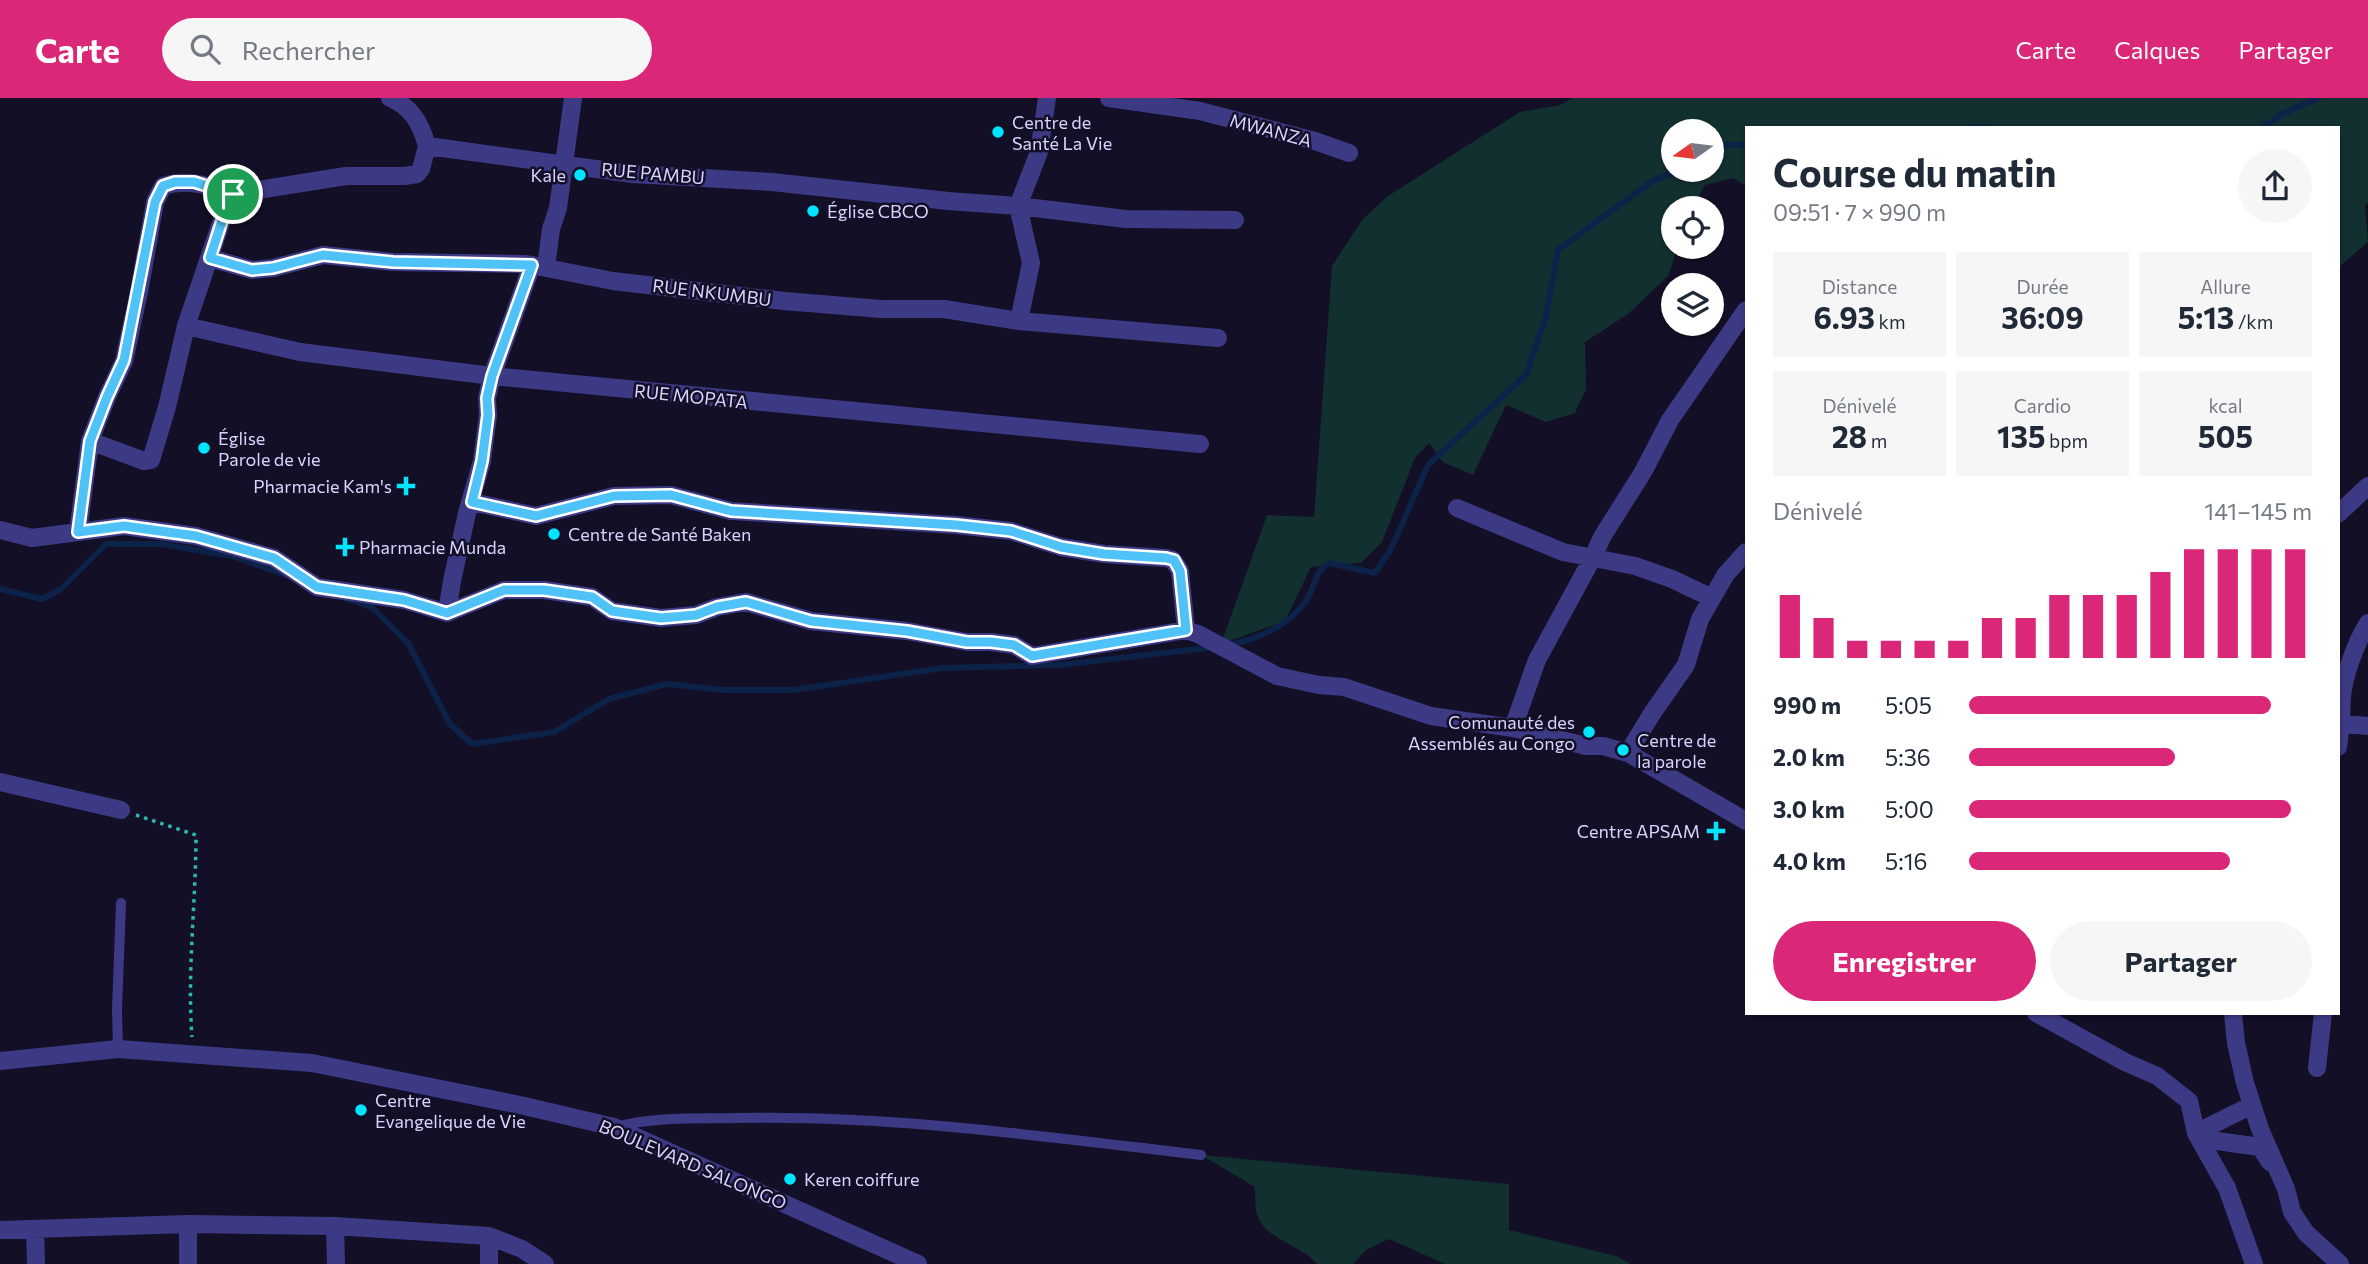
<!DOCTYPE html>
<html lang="fr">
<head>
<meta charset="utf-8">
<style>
	:root { --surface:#fff; --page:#f6f6f7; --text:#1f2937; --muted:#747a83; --accent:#db2777 }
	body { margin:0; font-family:Commissioner,sans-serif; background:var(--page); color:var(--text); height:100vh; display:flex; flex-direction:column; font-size:26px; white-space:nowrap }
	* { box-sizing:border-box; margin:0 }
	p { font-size:23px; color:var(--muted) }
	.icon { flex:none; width:38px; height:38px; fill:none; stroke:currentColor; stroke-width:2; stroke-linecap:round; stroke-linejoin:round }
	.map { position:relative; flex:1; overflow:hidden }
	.details { position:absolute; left:1745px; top:28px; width:595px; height:889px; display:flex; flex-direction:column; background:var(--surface); border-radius:0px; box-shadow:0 2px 5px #0004 }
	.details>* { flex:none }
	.needle { width:46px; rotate:256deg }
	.fabs { position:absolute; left:1661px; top:21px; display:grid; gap:14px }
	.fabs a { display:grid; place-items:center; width:63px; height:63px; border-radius:50%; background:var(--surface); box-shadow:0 2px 5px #0004; font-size:35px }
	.pin { position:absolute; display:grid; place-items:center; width:60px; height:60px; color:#fff; margin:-30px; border:4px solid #fff; border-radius:50%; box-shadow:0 2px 7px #0007 }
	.round { display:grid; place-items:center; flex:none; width:74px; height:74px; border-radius:37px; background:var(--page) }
	.headline { display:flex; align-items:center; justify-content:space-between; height:119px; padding:0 28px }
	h1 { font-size:38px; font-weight:700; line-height:52px }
	.stats { display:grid; grid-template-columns:repeat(3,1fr); gap:10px; height:119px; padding:7px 28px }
	.stats div { display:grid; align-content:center; border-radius:0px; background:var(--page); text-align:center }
	.stats b { font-size:30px; font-weight:700 }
	.stats small { font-size:19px; font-weight:400 }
	.stats p { font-size:19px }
	.chart { height:196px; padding:14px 28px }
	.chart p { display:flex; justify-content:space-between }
	.chart svg { width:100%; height:126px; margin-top:7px; stroke:var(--accent); stroke-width:6 }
	.action { display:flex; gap:14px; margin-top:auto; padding:14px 28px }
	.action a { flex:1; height:80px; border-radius:42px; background:var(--accent); color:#fff; font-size:28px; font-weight:700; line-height:80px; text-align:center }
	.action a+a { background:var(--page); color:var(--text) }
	ul { padding:0 28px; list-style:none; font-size:23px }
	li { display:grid; grid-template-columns:112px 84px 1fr; align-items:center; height:52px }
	li i { height:18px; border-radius:9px; background:var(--accent) }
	header { display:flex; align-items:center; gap:42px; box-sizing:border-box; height:98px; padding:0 35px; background:var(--accent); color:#fff }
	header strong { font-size:33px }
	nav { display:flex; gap:38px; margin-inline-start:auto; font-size:24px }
	.search { width:490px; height:63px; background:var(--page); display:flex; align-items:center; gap:18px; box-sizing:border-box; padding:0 24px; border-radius:38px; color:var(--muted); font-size:26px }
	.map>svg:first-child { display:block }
	.green { fill:#12302f; fill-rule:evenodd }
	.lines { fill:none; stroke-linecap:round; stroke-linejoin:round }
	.stream { stroke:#0c2248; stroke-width:6 }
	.path { stroke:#2fb8b0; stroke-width:3.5; stroke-dasharray:3.5 5; stroke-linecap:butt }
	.service { stroke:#3d3a85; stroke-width:10 }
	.minor { stroke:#3d3a85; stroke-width:18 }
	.route-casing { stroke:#fff; stroke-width:14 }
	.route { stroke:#4fc3f7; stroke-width:9 }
	.poi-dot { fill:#00e5ff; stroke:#130f26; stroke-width:2.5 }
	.labels { text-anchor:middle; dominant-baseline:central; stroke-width:5; stroke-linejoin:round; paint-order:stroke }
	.poi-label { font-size:18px; fill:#d9d4ff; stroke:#130f26; text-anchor:start }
	.street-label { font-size:18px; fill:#d9d4ff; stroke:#130f26 }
</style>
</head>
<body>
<header>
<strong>Carte</strong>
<div class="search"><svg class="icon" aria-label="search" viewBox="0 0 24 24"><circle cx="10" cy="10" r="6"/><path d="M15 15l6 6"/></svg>Rechercher</div>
<nav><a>Carte</a><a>Calques</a><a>Partager</a></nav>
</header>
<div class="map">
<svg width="2368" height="1166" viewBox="0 0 2368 1166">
	<rect width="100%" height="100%" fill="#130f26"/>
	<path class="green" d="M1573 0H2368V105L2365 107 2368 144 2338 170V30H1746V88L1733 80 1705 87 1692 110H1673V149H1678L1668 178 1628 216 1585 244 1586 291 1575 315 1546 324 1506 307 1473 377 1443 364 1429 345 1415 360 1382 444 1361 465 1311 469 1285 523 1221 546 1267 417 1314 419 1332 168 1362 122 1388 98 1520 14 1560 7ZM1673 33H1712V72H1673Z
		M1201 1057 1509 1086V1132L1616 1158 1631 1166H1445L1389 1141 1366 1152 1353 1166H1317C1300 1145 1261 1142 1256 1112 1255 1105 1255 1096 1255 1089Z"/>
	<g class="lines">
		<path class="stream" d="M1970 30H1993
			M2262 30 2282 16 2318 0
			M1712 55 1727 47H1746
			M0 491 42 501 61 491 106 446H161L232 458 289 478
			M348 501 373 510 408 545 450 626 472 646 554 634 609 601 667 586 724 592H794L942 570 1060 567 1215 549
			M1229 547C1258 541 1291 527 1307 501 1317 486 1312 476 1329 465L1375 475 1391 451 1428 367 1526 277 1546 218 1558 152 1651 84 1677 72"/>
		<path class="path" d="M136 717 196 737C196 804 187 872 192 939"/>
		<path class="service" d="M118 951 117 911 121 805
			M616 1029C656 1018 698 1021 738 1020 894 1017 1047 1039 1201 1057"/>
		<path class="minor" d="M390 0C412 9 421 26 427 48
			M1109 0 1200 13 1315 43 1349 55
			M210 160 252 172 273 170 323 157 393 164 526 166 613 183 784 203 881 211H944L1019 223 1218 240
			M546 169 551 131 558 110 573 0
			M1019 223 1031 165 1018 108 1039 54 1047 0
			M186 228 300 254 492 278 1200 346
			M90 343 144 363 151 362 167 309 186 228 228 104 233 96 346 78H405L417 76 421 71 427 48 633 76 772 84 948 103 1018 108 1126 121 1235 122
			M472 404 536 418 614 398 671 397 731 413 956 427 1011 433 1061 449 1104 456 1166 460 1173 462 1180 473 1186 532
			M1457 410 1563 454 1635 468 1672 481 1712 500
			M2338 416 2368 388
			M0 432 32 440 124 428 196 438 274 460 317 489 404 502 447 515
			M78 434 90 343 107 299 124 263 139 194 155 104 163 88C188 80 209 88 233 96
			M447 515 504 492H544L592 499 612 513 661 520 696 517 717 509 746 504 811 523 907 533 967 544H991L1014 547 1032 558 1186 532 1198 536 1277 578 1319 587 1344 589 1431 618 1513 630 1586 648H1603L1628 655 1746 723
			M447 515 452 483 467 415 482 363 488 317 487 300 492 278 532 167
			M2338 625 2368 628
			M1513 630 1537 562 1593 459 1602 439 1643 374 1670 322 1746 212
			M2338 649C2341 632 2341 616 2342 599 2344 576 2356 545 2368 525
			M1628 655 1653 614 1686 567 1700 521 1726 476 1746 454
			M0 684 121 712
			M2036 915 2125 964 2157 978 2189 1003 2196 1035 2227 1090 2254 1166
			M2233 915 2236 945 2245 985 2260 1031 2286 1091 2292 1114 2306 1135 2340 1166
			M0 963 118 951 312 965 520 1007 614 1029 918 1166
			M2317 970 2323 915
			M2196 1035 2217 1043 2260 1049 2270 1064
			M2196 1035 2252 1007
			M188 1126V1166
			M335 1128 336 1166
			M35 1131 36 1166
			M0 1132 188 1126 335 1128 489 1138 522 1151 545 1166
			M489 1138V1166"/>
	</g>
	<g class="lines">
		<g class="route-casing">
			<path id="route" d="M175 84H194L233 96 228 104 210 160 252 172 273 170 323 157 393 164 532 167 492 278 487 300 488 317 482 363 472 404 536 418 614 398 671 397 731 413 956 427 1011 433 1061 449 1104 456 1166 460 1174 462 1180 473 1186 532 1032 558 1014 547 991 544H967L907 533 811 523 746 504 717 509 696 517 661 520 612 513 592 499 544 492H504L447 515 404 502 317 489 274 460 196 438 124 428 78 434 90 343 107 299 124 262 155 104 163 88Z"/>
		</g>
		<use href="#route" class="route"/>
	</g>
	<g class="poi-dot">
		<circle cx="998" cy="34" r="7"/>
		<circle cx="580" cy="77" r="7"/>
		<circle cx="813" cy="113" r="7"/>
		<circle cx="204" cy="350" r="7"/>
		<path d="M402.5 377.5h7v7h7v7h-7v7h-7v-7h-7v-7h7z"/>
		<circle cx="554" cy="436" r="7"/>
		<path d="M341.5 438.5h7v7h7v7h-7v7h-7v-7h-7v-7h7z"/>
		<circle cx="1589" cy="634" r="7"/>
		<circle cx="1623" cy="652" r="7"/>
		<path d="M1712.5 722.5h7v7h7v7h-7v7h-7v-7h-7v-7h7z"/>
		<circle cx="361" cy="1012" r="7"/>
		<circle cx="790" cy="1081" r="7"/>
	</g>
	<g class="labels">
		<g class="poi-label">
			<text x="1012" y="24">Centre de<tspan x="1012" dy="21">Santé La Vie</tspan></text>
			<text x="566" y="77" text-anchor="end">Kale</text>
			<text x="827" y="113">Église CBCO</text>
			<text x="218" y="340">Église<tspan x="218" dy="21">Parole de vie</tspan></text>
			<text x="392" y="388" text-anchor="end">Pharmacie Kam's</text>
			<text x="568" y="436">Centre de Santé Baken</text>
			<text x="359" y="449">Pharmacie Munda</text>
			<text x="1575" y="624" text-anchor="end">Comunauté des<tspan x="1575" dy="21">Assemblés au Congo</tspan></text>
			<text x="1637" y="642">Centre de<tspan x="1637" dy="21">la parole</tspan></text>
			<text x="1700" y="733" text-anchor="end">Centre APSAM</text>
			<text x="375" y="1002">Centre<tspan x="375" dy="21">Evangelique de Vie</tspan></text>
			<text x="804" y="1081">Keren coiffure</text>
		</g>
		<g class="street-label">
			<text transform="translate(1271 32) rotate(15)">MWANZA</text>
			<text transform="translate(653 75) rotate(5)">RUE PAMBU</text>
			<text transform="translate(712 194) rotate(7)">RUE NKUMBU</text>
			<text transform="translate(691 298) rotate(6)">RUE MOPATA</text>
			<text transform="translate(693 1066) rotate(23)">BOULEVARD SALONGO</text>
		</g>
	</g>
</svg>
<div class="fabs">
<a><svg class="needle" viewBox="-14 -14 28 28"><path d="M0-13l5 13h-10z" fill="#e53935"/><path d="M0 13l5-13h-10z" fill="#747a83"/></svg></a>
<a><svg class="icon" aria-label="locate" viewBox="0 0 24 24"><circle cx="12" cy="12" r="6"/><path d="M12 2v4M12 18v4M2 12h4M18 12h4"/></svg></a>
<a><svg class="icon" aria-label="layers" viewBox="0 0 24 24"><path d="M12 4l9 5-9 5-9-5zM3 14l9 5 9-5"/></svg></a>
</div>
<div class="pin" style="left:233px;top:96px;background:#1e9e55"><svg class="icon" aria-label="arrive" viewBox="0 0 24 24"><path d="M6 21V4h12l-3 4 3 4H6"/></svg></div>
<section class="details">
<div class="headline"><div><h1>Course du matin</h1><p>09:51 · 7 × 990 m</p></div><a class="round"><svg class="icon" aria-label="share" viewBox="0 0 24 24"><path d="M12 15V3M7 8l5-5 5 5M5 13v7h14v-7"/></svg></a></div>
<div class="stats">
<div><p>Distance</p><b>6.93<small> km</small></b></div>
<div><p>Durée</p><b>36:09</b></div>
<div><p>Allure</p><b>5:13<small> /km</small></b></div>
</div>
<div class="stats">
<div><p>Dénivelé</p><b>28<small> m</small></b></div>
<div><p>Cardio</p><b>135<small> bpm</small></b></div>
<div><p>kcal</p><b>505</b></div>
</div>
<div class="chart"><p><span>Dénivelé</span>141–145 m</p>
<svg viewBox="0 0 160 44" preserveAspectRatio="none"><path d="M5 44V22M15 44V30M25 44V38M35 44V38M45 44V38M55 44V38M65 44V30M75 44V30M85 44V22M95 44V22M105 44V22M115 44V14M125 44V6M135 44V6M145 44V6M155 44V6"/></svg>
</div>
<ul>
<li><b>990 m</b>5:05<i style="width:88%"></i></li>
<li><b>2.0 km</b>5:36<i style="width:60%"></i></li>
<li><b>3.0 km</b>5:00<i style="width:94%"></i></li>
<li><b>4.0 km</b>5:16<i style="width:76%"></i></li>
</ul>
<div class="action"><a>Enregistrer</a><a>Partager</a></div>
</section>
</div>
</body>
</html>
